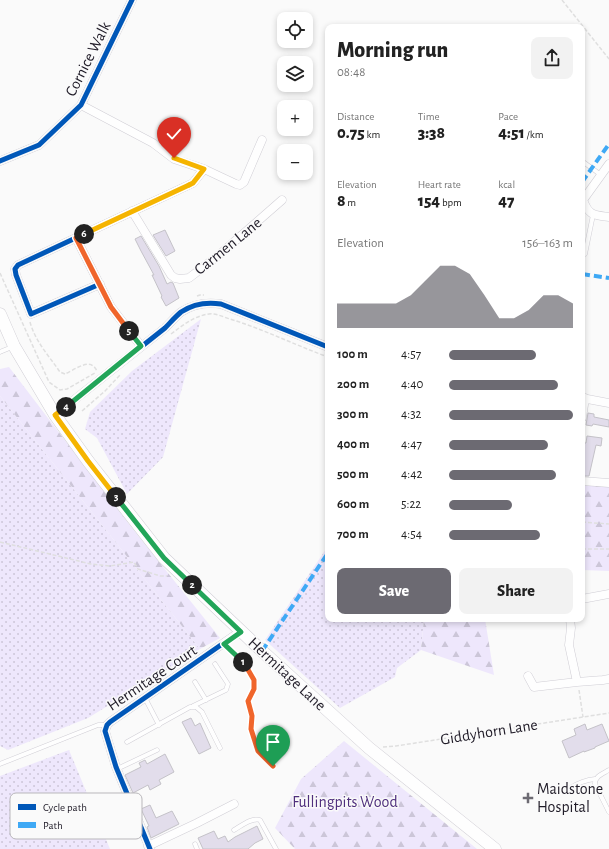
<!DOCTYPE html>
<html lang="en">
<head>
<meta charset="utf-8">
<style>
	:root { --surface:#fff; --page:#f2f2f2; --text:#222; --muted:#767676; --accent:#6c6a72 }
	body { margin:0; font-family:"Alegreya Sans",sans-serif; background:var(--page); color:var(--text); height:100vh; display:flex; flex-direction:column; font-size:15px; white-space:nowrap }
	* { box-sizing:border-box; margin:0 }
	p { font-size:13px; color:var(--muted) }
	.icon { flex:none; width:22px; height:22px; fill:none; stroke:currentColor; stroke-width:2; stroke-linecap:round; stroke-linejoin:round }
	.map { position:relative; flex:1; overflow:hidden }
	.sheet { position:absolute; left:325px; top:24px; width:260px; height:598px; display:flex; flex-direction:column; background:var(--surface); border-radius:8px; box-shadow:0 2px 6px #0003 }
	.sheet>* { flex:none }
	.controls { position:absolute; left:277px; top:12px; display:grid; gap:8px }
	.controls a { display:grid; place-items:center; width:36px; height:36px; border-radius:8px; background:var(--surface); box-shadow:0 2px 6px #0003; font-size:20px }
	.pin { position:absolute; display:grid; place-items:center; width:34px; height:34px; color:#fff; margin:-41px -17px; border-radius:50% 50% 50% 0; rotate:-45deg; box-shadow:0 0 4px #0007 }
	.pin .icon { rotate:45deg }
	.km { position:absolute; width:20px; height:20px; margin:-10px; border-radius:50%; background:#222; color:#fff; font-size:11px; line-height:20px; text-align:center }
	.round { display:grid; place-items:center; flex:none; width:42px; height:42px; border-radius:8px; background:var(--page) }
	.summary { display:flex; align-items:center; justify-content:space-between; height:68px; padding:0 12px }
	h1 { font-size:22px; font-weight:800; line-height:30px }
	.stats { display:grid; grid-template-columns:repeat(3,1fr); gap:6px; height:68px; padding:4px 12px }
	.stats div { display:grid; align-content:center }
	.stats b { font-size:17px; font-weight:800 }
	.stats small { font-size:11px; font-weight:400 }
	.stats p { font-size:11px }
	.chart { height:112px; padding:8px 12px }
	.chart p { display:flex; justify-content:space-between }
	.chart svg { width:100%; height:72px; margin-top:4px; fill:var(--accent); opacity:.7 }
	.primary-button { display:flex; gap:8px; margin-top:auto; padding:8px 12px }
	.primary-button a { flex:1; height:46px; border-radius:8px; background:var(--accent); color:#fff; font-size:16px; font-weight:800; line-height:46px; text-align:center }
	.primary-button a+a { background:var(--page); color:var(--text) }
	ul { padding:0 12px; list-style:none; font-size:13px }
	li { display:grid; grid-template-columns:64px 48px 1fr; align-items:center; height:30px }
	li i { height:10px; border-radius:5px; background:var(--accent) }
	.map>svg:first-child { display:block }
	.grass { fill:url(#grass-dots) }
	.forest { fill:url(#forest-firs) }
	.building { fill:#e2ddeb; stroke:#c4c2c8 }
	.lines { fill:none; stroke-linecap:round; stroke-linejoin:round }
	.service-casing { stroke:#d0ced5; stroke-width:5 }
	.minor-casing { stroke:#d0ced5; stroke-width:9 }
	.secondary-casing { stroke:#d0ced5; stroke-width:13 }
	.path { stroke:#dfdfdf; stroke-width:1.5; stroke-dasharray:4 2; stroke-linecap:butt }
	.service { stroke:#fefefe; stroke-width:4 }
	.minor { stroke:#fefefe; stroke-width:8 }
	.secondary { stroke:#fefefe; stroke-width:12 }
	.quiet { stroke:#3fa9f5; stroke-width:4; stroke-dasharray:8 4; stroke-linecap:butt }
	.cycleway-casing { stroke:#fafafa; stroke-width:8 }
	.cycleway { stroke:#0057b8; stroke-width:5 }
	.split-1-casing { stroke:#fff; stroke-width:8 }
	.split-2-casing { stroke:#fff; stroke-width:8 }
	.split-3-casing { stroke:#fff; stroke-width:8 }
	.split-4-casing { stroke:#fff; stroke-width:8 }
	.split-5-casing { stroke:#fff; stroke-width:8 }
	.split-6-casing { stroke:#fff; stroke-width:8 }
	.split-7-casing { stroke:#fff; stroke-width:8 }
	.split-8-casing { stroke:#fff; stroke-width:8 }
	.split-1 { stroke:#f0652b; stroke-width:5 }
	.split-2 { stroke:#22a559; stroke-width:5 }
	.split-3 { stroke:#22a559; stroke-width:5 }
	.split-4 { stroke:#f5b400; stroke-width:5 }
	.split-5 { stroke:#22a559; stroke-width:5 }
	.split-6 { stroke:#f0652b; stroke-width:5 }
	.split-7 { stroke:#f5b400; stroke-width:5 }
	.split-8 { stroke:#f5b400; stroke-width:5 }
	.poi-dot { fill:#6c6a72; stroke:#fafafa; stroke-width:1.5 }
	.labels { text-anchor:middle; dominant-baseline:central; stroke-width:3; stroke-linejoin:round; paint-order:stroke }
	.street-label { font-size:16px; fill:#201c28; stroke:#fafafa }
	.poi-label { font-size:16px; fill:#201c28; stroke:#fafafa; text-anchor:start }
	.park-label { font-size:16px; fill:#4f2f7d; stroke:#fafafa }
	.key { fill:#fafafa; stroke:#b9b7bb; stroke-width:1 }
	.key-label { font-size:11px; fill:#201c28 }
</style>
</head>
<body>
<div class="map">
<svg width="609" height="849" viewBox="0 0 609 849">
	<defs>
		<pattern id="grass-dots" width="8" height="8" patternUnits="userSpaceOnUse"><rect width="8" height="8" fill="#eee7fc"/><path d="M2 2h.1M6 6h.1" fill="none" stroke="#ccc6d8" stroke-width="1.8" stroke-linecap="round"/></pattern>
		<pattern id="forest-firs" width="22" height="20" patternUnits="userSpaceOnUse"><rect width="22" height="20" fill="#eee7fc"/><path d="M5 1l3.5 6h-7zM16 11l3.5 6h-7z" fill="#ccc6d8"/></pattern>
	</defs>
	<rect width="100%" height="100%" fill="#fafafa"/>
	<path class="grass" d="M201 319 163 457 127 494 97 438 85 429 90 412 132 371Z
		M0 396 200 649 88 718 8 750 0 746Z
		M328 546V619H424L421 650 397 668 395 677 340 708 265 640Z
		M69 750 110 849H0V776Z"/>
	<path class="forest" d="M9 367 132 528 220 638 200 649 0 396V369Z
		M582 485 609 486V571L582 570Z
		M424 619H485L494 675 421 650Z
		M344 741 477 849H295L275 828 301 779Z"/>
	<path class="building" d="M165 230 175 251 166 256 153 235Z
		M141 236 159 266 167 284 171 282 173 283 179 298 166 306 161 297 162 296 152 275H154L141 251 135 239Z
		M588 413 594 414V417L609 420V427L593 424 592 426 586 425Z
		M587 436 602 438 601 446 596 445 589 476H582V452L584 443H586Z
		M191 718 195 726 200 723 211 748 199 754 182 722Z
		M585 724 587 730 602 724 609 741 595 747V748L584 752V751L569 758 562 741 576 735 574 729Z
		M165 754 174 772 159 780 161 784 150 790 148 785 133 793 125 775 141 767 139 763 145 760 147 764Z
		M150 805 156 818 172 811 179 824 151 838 147 827 149 826 141 809Z
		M257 826 263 839 255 843 248 849H203L198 838 214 831 218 839 225 836 228 842 235 837Z"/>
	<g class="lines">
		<g class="service-casing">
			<path id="service" d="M582 161 601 175
				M585 254 593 215
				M0 352 12 347
				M224 644 239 658 247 668 254 680V689L248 701 251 716V729L258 751 273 765
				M195 682 206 700
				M145 698 159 725
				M193 706 226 690 228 684 215 664
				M127 742 190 707H196L202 712 220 748
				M0 764 98 725H107
				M117 769 157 750
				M609 770C602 774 595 776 595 784L609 812
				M570 788C578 783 585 780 595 779
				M234 830C241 826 252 817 260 820L276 849
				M195 844 197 849"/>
		</g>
		<g class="minor-casing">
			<path id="minor" d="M81 105 153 143 174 159 204 169 236 184 240 185 244 182 262 140
				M0 161 39 145 81 105 132 0
				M609 164 583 200C589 216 594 215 609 217
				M132 211 171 275 175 278 180 279 189 278 219 255 282 200
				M76 238 111 307 141 346
				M100 284 31 314 16 275 15 269 18 265 193 183 204 169
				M582 398 609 403
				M55 415 165 328C170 323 175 317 181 312 193 304 208 302 221 304L328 347
				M582 418 585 398
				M582 481 609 483
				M582 599 609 594
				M570 619 571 628 569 645 577 682 603 680 609 679
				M528 676 534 687 577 682
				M148 846 197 823 234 804
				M150 849 116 767 105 731 107 725 110 722 241 631"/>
		</g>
		<g class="secondary-casing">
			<path id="secondary" d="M0 314 14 346 55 415 88 461 164 558 262 651 369 748 495 849"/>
		</g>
		<path class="path" d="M562 0 609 59
			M0 273 49 382 60 390 67 389 95 373
			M197 296 200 295H204
			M30 322C35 341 49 356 60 372L65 374C72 371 87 360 93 366 95 367 96 369 97 371
			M171 334C183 325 194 316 209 314 216 313 223 317 230 319 263 329 295 345 328 357
			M82 411 105 391 121 374
			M582 522 609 524
			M0 542 91 564 110 566 134 562 138 569 160 576H167
			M582 549H609
			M579 690 583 717
			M383 747 396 746 609 713"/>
		<use href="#service" class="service"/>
		<use href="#minor" class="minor"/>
		<use href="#secondary" class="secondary"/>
		<path class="quiet" d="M582 182 609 144
			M582 274 609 278
			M262 651 328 553"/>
		<g class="cycleway-casing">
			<path id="cycleway" d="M0 161 39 145 81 105 132 0
				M100 284 31 314 16 275 15 269 18 265 193 183 204 169
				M55 415 165 328C170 323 175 317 181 312 193 304 208 302 221 304L328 347
				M150 849 116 767 105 731 107 725 110 722 241 631"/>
		</g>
		<use href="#cycleway" class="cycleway"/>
	</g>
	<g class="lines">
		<g class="split-1-casing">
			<path id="split-1" d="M243 662 247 668 254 680V689L248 701 252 716 251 729 258 751 273 766"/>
		</g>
		<g class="split-2-casing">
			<path id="split-2" d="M192 585 241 632 224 644 243 662"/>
		</g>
		<g class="split-3-casing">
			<path id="split-3" d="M116 497 164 558 192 585"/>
		</g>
		<g class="split-4-casing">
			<path id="split-4" d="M66 407 55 415 88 461 116 497"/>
		</g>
		<g class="split-5-casing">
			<path id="split-5" d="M66 407 141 346 129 331"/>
		</g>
		<g class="split-6-casing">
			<path id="split-6" d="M84 234 76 238 111 307 129 331"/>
		</g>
		<g class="split-7-casing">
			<path id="split-7" d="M84 234 189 185"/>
		</g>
		<g class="split-8-casing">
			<path id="split-8" d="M174 158 204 169 193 183 189 185"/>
		</g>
		<use href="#split-1" class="split-1"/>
		<use href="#split-2" class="split-2"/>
		<use href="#split-3" class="split-3"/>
		<use href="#split-4" class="split-4"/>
		<use href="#split-5" class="split-5"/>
		<use href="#split-6" class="split-6"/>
		<use href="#split-7" class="split-7"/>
		<use href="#split-8" class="split-8"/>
	</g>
	<path class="poi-dot" d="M526 792h4v4h4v4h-4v4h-4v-4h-4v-4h4z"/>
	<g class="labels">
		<g class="street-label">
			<text transform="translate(88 59) rotate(-63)">Cornice Walk</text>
			<text transform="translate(228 246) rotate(-39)">Carmen Lane</text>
			<text transform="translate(287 674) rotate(43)">Hermitage Lane</text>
			<text transform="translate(152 678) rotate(-34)">Hermitage Court</text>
			<text transform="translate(489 732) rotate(-9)">Giddyhorn Lane</text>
		</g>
		<g class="poi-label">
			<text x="537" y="789">Maidstone<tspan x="537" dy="18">Hospital</tspan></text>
		</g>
		<g class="park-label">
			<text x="345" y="802">Fullingpits Wood</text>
		</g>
	</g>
	<rect x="10" y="793" width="132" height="46" rx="6" class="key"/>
	<rect x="18" y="804" width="18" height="6" fill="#0057b8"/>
	<rect x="18" y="822" width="18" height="6" fill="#3fa9f5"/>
	<g class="key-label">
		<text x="43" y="811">Cycle path</text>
		<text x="43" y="829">Path</text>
	</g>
</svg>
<div class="controls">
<a><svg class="icon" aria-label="locate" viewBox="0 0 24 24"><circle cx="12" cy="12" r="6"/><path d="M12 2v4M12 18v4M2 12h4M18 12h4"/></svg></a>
<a><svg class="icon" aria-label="layers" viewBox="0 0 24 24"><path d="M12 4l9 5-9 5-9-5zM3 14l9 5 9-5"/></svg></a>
<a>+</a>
<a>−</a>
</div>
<div class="pin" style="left:273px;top:766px;background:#1e9e55"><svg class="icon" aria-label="arrive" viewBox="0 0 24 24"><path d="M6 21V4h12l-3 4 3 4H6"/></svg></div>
<div class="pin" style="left:174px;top:158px;background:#d93025"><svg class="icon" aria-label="check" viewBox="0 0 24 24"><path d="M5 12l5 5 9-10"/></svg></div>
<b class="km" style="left:243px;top:662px">1</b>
<b class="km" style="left:192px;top:585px">2</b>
<b class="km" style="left:116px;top:497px">3</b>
<b class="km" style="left:66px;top:407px">4</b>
<b class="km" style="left:129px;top:331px">5</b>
<b class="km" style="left:84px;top:234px">6</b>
<section class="sheet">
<div class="summary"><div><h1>Morning run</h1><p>08:48</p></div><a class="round"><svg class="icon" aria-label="share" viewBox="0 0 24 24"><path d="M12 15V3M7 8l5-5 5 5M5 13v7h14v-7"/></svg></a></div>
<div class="stats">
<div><p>Distance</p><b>0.75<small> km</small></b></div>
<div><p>Time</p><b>3:38</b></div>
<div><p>Pace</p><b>4:51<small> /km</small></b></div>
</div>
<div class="stats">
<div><p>Elevation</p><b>8<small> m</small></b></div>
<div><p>Heart rate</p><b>154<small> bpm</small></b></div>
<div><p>kcal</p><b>47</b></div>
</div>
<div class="chart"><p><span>Elevation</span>156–163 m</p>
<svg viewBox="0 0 160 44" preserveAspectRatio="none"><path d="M0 44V29L10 29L20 29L30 29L40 29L50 24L60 15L70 6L80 6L90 11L100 24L110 38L120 38L130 33L140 24L150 24L160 29V44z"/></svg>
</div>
<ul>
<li><b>100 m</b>4:57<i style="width:70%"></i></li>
<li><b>200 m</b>4:40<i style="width:88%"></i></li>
<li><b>300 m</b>4:32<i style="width:100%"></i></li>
<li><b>400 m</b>4:47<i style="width:80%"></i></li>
<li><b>500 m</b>4:42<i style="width:86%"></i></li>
<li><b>600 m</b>5:22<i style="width:51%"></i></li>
<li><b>700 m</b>4:54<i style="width:73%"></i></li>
</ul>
<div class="primary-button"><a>Save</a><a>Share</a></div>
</section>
</div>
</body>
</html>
